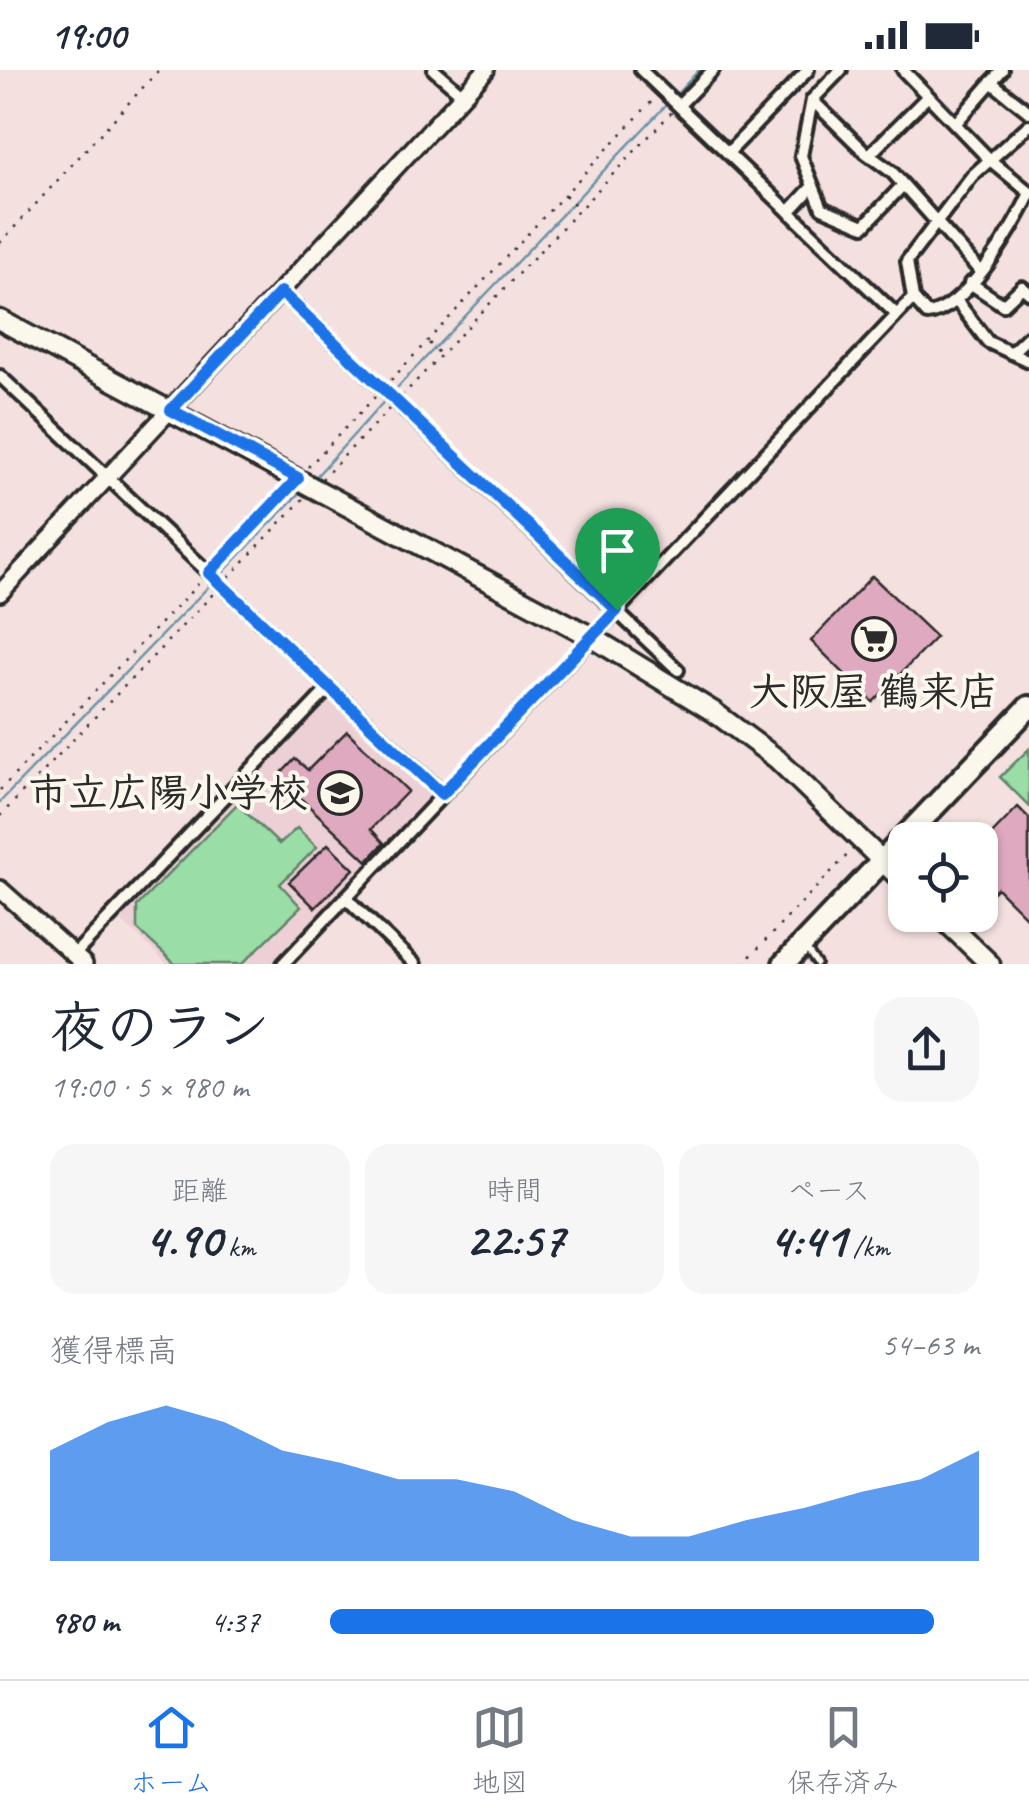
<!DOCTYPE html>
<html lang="ja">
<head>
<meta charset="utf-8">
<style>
	:root { --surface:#fff; --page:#f6f6f7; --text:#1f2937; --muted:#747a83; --line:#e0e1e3; --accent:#1a73e8 }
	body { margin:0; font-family:Caveat,"Klee One",sans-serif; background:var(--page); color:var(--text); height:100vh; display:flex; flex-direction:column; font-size:38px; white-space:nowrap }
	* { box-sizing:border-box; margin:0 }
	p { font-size:32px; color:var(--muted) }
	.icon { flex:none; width:55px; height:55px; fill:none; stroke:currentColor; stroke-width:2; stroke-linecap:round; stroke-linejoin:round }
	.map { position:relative; height:894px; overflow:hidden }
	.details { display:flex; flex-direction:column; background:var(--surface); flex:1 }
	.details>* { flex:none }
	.controls { position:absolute; left:888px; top:752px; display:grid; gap:20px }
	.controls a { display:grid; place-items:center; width:110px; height:110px; border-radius:20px; background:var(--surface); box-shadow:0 2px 8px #0004; font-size:50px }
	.pin { position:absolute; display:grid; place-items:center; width:85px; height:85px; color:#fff; margin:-102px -42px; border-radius:50% 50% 50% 0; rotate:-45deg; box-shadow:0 0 10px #0007 }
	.pin .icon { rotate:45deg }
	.round { display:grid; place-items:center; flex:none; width:105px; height:105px; border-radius:30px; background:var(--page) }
	.summary { display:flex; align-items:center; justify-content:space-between; height:170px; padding:0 50px }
	h1 { font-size:55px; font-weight:700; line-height:75px }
	.metrics { display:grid; grid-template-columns:repeat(3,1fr); gap:15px; height:170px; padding:10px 50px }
	.metrics div { display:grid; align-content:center; border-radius:25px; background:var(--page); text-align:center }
	.metrics b { font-size:50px; font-weight:700 }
	.metrics small { font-size:28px; font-weight:400 }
	.metrics p { font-size:28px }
	.chart { height:280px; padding:20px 50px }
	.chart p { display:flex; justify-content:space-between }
	.chart svg { width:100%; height:180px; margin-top:10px; fill:var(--accent); opacity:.7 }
	ul { padding:0 50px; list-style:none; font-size:32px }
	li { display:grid; grid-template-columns:160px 120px 1fr; align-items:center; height:75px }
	li i { height:25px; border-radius:12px; background:var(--accent) }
	.status { display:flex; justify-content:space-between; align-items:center; height:70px; padding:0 50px; background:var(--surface); direction:ltr }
	.status svg { height:28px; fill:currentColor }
	.tab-bar { display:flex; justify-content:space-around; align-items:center; height:140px; border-top:2px solid var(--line); background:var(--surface); font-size:28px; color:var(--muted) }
	.tab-bar a { display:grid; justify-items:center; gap:5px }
	.tab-bar .on { color:var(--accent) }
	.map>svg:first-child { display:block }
	.built { fill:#edd0d6 }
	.green { fill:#9adda7; stroke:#628469; stroke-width:2.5 }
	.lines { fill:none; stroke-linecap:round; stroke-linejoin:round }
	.stream { stroke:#6b93a6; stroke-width:2.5 }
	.building { fill:#dfa9c0; stroke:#2b2b2b; stroke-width:2.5 }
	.lane-casing { stroke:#2b2b2b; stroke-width:12 }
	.street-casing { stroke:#2b2b2b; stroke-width:18 }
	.secondary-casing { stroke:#2b2b2b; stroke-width:22 }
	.primary-casing { stroke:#2b2b2b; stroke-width:25 }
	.highway-casing { stroke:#2b2b2b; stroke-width:28 }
	.path { stroke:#2b2b2b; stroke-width:2.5; stroke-dasharray:2.5 8; stroke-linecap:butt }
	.lane { stroke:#fbf7ec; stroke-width:5 }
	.street { stroke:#fbf7ec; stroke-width:10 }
	.secondary { stroke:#fbf7ec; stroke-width:15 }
	.primary { stroke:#fbf7ec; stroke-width:18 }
	.highway { stroke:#fbf7ec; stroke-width:20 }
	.route-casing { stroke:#fff; stroke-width:20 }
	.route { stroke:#1a73e8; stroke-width:12 }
	.labels { text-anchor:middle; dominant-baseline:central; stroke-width:8; stroke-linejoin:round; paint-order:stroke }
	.poi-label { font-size:40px; font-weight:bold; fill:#2b2b2b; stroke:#fbf7ec }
</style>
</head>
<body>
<div class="status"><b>19:00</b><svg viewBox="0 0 49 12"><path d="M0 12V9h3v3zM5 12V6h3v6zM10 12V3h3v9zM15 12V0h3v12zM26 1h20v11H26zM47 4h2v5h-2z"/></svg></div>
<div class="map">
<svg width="1029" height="894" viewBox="0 0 1029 894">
	<rect width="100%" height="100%" fill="#f3e0df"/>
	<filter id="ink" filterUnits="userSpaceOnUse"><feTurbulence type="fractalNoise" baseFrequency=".01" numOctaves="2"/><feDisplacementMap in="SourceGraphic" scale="20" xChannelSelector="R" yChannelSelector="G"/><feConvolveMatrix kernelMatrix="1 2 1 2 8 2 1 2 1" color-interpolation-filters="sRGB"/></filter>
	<g filter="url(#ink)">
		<path class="built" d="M332 631 430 723V730L274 894H167L121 850 326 632Z"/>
		<path class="green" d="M1029 679V736L1000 707Z
			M237 734 279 774 297 758 317 777 280 814 301 837 242 894H175L137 859V836Z"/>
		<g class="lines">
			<path class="stream" d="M673 28 699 0
				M394 321 667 34
				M313 410 388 327
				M219 507 303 419
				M0 732 213 512"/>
		</g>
		<path class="building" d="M872 506 936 567 873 632 811 571Z
			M347 661 408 721 371 759 384 773 367 791 278 707 295 689 308 700Z
			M1018 737 1029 748V850L997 818 983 831 980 828V816L987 809 980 802 977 770 982 764 987 769Z
			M328 774 354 799 315 838 289 812Z"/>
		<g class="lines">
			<g class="lane-casing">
				<path id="lane" d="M807 880 817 894"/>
			</g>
			<g class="street-casing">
				<path id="street" d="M434 0 463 25
					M641 0 897 245
					M841 0 812 30 866 83 892 102 980 201
					M903 0 990 90 1029 122
					M991 12 1029 42
					M812 30 801 86 822 138 864 156 903 115
					M679 35 713 0
					M955 54 1002 0
					M728 83 808 0
					M869 85 928 26
					M789 142 813 116
					M970 213 1003 235 1022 217 1029 223
					M281 222 678 600
					M913 228 927 244C965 241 1014 158 1029 125
					M956 230 988 272 1029 291
					M1011 283 1029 266
					M0 306 442 723
					M346 828 415 894
					M74 885 330 617
					M283 894 913 228 907 191 972 106 1029 55"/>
			</g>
			<g class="secondary-casing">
				<path id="secondary" d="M0 523 486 0
					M0 819 84 894"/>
			</g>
			<g class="primary-casing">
				<path id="primary" d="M0 250 590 566 714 642 777 689 905 813
					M939 845 990 894"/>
			</g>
			<g class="highway-casing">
				<path id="highway" d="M784 894 1029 637"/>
			</g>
			<path class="path" d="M565 125 577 137
				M0 173 159 0
				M429 273 441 285
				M391 310 654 29
				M402 326 672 42
				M308 397 375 327
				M322 409 389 339
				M216 496 289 418
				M229 507 303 429
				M0 720 203 509
				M0 746 213 524
				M743 894 853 779"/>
			<use href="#lane" class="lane"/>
			<use href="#street" class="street"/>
			<use href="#secondary" class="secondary"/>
			<use href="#primary" class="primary"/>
			<use href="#highway" class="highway"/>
		</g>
	</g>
	<g class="lines" filter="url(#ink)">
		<g class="route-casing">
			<path id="route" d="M281 222 617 540 442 724 209 503 298 408 171 340Z"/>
		</g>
		<use href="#route" class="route"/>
	</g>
	<defs>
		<g id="supermarket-ring" transform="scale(2.25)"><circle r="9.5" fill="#fbf7ec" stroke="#2b2b2b" stroke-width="1.5"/><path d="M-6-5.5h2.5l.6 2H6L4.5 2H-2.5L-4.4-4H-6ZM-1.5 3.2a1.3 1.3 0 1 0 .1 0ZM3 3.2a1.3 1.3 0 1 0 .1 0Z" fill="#2b2b2b"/></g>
		<g id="school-ring" transform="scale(2.25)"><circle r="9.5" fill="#fbf7ec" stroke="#2b2b2b" stroke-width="1.5"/><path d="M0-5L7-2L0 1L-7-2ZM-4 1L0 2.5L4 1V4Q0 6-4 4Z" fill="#2b2b2b"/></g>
	</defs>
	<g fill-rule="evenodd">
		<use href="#supermarket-ring" x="874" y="569"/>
		<use href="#school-ring" x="340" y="723"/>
	</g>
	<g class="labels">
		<g class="poi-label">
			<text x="874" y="622">大阪屋 鶴来店</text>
			<text x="308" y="723" text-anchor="end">市立広陽小学校</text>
		</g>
	</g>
</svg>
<div class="controls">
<a><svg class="icon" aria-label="locate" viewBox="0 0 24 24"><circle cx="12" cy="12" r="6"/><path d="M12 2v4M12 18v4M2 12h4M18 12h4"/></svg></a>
</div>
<div class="pin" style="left:617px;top:540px;background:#1e9e55"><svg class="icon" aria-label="arrive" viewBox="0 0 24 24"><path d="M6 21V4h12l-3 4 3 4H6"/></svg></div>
</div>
<section class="details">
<div class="summary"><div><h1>夜のラン</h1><p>19:00 · 5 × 980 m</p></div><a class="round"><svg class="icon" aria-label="share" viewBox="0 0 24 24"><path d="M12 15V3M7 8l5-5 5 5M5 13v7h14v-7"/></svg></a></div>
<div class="metrics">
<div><p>距離</p><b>4.90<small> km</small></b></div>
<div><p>時間</p><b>22:57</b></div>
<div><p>ペース</p><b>4:41<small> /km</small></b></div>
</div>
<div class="chart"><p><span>獲得標高</span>54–63 m</p>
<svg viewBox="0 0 160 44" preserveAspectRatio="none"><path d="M0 44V17L10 10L20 6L30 10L40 17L50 20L60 24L70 24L80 27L90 34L100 38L110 38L120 34L130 31L140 27L150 24L160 17V44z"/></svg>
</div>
<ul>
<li><b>980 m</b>4:37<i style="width:93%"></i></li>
</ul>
</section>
<nav class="tab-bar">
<a class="on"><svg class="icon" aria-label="home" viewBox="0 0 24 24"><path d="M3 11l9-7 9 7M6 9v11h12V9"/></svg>ホーム</a>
<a><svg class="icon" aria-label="map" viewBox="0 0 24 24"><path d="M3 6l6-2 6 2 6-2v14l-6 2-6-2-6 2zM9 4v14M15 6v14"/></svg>地図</a>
<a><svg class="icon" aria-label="saved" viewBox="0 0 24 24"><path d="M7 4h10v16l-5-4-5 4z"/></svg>保存済み</a>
</nav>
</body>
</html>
